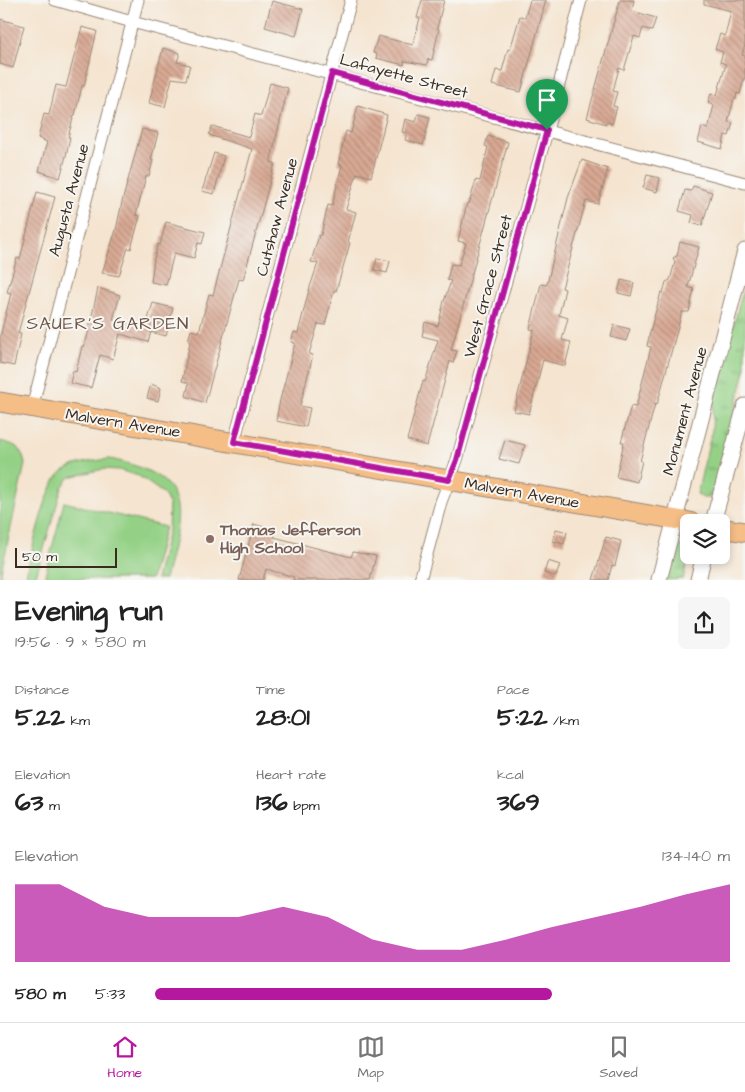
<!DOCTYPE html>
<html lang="en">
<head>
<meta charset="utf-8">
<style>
	:root { --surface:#fff; --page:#f6f6f6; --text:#222; --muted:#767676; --line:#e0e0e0; --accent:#b5179e }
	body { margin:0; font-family:"Architects Daughter",sans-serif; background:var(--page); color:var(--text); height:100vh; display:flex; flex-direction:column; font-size:19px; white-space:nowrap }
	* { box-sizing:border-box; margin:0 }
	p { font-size:16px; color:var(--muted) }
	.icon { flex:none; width:28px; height:28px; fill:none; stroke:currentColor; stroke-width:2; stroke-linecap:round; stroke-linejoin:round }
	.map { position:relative; height:580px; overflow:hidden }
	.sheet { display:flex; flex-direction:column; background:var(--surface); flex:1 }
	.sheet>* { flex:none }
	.controls { position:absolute; left:680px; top:514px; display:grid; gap:10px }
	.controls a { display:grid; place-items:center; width:50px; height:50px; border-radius:8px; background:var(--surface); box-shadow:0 2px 8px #0003; font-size:25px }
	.scale { position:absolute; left:15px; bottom:12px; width:102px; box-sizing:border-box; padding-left:5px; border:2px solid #3b2a1e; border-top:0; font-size:14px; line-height:18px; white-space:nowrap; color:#3b2a1e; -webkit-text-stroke:4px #f6f6f2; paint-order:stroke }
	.pin { position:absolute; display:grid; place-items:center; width:42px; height:42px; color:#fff; margin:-51px -21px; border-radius:50% 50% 50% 0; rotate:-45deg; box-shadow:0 0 5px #0007 }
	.pin .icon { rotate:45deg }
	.round { display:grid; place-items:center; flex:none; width:52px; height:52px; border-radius:8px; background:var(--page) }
	.head { display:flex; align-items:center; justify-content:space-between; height:85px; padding:0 15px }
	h1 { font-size:28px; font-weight:800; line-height:38px }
	.stats { display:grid; grid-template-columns:repeat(3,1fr); gap:8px; height:85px; padding:5px 15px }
	.stats div { display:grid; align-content:center }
	.stats b { font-size:25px; font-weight:800 }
	.stats small { font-size:14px; font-weight:400 }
	.stats p { font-size:14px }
	.chart { height:140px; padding:10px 15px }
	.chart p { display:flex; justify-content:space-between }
	.chart svg { width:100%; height:90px; margin-top:5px; fill:var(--accent); opacity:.7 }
	ul { padding:0 15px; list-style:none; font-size:16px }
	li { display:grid; grid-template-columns:80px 60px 1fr; align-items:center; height:38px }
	li i { height:12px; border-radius:6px; background:var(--accent) }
	.menu { display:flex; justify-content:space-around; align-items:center; height:70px; border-top:1px solid var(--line); background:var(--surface); font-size:14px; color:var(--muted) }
	.menu a { display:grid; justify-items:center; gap:2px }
	.menu .current { color:var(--accent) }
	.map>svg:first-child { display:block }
	.grass { fill:url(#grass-tufts); stroke:#687e52 }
	.park { fill:#94d186; stroke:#687e52 }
	.building { fill:url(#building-back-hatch) }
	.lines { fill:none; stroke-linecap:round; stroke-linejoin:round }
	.minor-casing { stroke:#988776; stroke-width:13 }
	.tertiary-casing { stroke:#988776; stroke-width:17 }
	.primary-casing { stroke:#988776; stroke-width:21 }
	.minor { stroke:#fff; stroke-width:11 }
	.tertiary { stroke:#fff; stroke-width:15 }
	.primary { stroke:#f6be87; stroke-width:19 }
	.route-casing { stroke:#fff; stroke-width:10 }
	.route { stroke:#b5179e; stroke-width:6 }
	.education-dot { fill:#8d6e63; stroke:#f6f6f2; stroke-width:2 }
	.labels { text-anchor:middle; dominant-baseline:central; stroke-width:4; stroke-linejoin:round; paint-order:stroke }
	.street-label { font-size:16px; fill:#3b2a1e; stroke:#f6f6f2 }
	.education-label { font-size:16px; font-weight:bold; fill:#785e54; stroke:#f6f6f2; text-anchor:start }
	.neighbourhood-label { font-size:18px; letter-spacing:1px; fill:#725647; stroke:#f6f6f2 }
</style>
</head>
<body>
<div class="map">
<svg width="745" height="580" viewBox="0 0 745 580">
	<defs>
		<pattern id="grass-tufts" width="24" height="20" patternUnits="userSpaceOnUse" patternTransform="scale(1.25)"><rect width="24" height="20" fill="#94d186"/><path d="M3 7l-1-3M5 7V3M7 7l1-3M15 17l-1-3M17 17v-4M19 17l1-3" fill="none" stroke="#7aaa6d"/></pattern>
		<pattern id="building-back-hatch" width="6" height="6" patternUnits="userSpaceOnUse" patternTransform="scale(1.25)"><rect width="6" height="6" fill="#d9a994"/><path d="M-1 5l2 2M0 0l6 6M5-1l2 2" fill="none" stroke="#b18a78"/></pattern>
	</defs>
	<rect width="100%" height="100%" fill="#f6f6f2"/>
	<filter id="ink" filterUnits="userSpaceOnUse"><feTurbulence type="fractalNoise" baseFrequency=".02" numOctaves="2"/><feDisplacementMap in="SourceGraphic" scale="10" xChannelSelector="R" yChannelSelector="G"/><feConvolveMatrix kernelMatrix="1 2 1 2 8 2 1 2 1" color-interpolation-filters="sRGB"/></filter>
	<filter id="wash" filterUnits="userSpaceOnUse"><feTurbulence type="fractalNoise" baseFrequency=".0096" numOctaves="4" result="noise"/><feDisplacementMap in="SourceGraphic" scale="20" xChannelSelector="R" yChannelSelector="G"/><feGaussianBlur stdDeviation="1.12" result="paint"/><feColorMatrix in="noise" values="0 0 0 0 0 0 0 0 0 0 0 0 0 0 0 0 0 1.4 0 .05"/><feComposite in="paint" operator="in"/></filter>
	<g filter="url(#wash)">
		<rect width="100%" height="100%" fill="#f5e4cf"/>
		<path class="grass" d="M745 283V371L714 492 709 498H703L697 494 712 430 713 401Z
			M681 545 686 546 689 555 683 579 666 580 674 550Z"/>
		<path class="park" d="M0 441C17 445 21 447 25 464L0 577Z
			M110 459C194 477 183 510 165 579H156L168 531 169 504 164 494 139 476 119 470 103 469 70 477 62 487 35 579H25C31 556 45 485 62 472 75 462 94 461 110 459Z
			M64 502 165 527 151 579H44Z"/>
		<g id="blocks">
			<path class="building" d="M422 0H444L437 28 439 29 432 60 428 59 427 65 404 61V65L376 58 377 54 373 53 378 36 413 45 420 18H417Z
				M530 0H546L521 92 492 85 496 70 502 71 508 49 510 50 520 16 525 17Z
				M620 0H634L632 11 656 18 652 31 643 28 640 38 634 36 624 70 619 68 613 91 617 92 613 106 617 107 612 124 606 122V124L587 118Z
				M704 0H745V45L742 55 745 56V76L740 94 737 93 736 99H734L728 122 733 123 729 136 725 135 722 149 698 142 702 127 708 129 714 105 708 103 711 93 717 95 726 64 720 62 723 52 715 49 720 34 725 36 731 11 704 4Z
				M272 1 303 9 296 36 265 27Z
				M0 19 24 26 13 68 0 64Z
				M82 27 97 31 84 86H82L75 115H74L68 137H70L66 156 60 178 39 171 47 142 38 138 44 114 49 115 56 85 66 87Z
				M163 48 180 53 177 62 190 65 186 80 172 78 165 107 149 103Z
				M270 83 288 88 271 159V162L275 163 243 280 239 279 205 403 186 396 189 383 182 381 190 342 188 341 191 330 199 332 209 294 213 295 252 149 209 135 212 126 249 137 255 114 261 116Z
				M358 106 387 115 371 177 357 173 346 209 356 212 348 242 350 243 346 257 336 291 334 290 325 325 318 324 309 354 313 355 300 406 310 408 306 427 276 421 280 400 295 343 291 342 294 332 298 333 309 290 318 263 311 262 319 235H321L328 205 332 206 342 165 338 164 346 131 351 133Z
				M418 114 430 117 423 145 405 140 407 133 402 132 405 119 416 122Z
				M142 129 158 133 151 160H153L149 176H146L136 215 140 216 131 249 128 248 119 276 102 273 116 230 122 202Z
				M488 136 508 142 451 350 457 351 453 363 450 361 427 446 407 440 423 381 425 382 438 340 422 336 425 322 438 326 444 301 451 281 447 280 451 264 459 265 466 243 458 241 467 203 469 204 476 180 480 181 488 147 485 146Z
				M214 153 224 156 214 194 202 191Z
				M582 160 608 169 598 204 586 201 562 288 565 289 559 315 568 318 562 340 571 342 565 366 543 360 529 414 514 411 534 330 530 329 541 284 546 285 547 284 568 198Z
				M647 175 660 178 657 192 643 188Z
				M693 186 712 192 702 226 691 223 693 215 679 211 685 190 691 191Z
				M37 192 55 197 18 333 21 334 14 366 0 363V337L11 293 7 292 17 258 20 259Z
				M166 222 205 232 202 244 198 243 194 258 174 253 166 285 151 282 154 259 158 244 160 245Z
				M680 242 699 247 688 287 694 289 689 312H682L657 405 655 404 640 461H642L637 482 616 477 624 442H621L631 406 636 407 651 347 647 346 650 332 661 292 663 293 666 282 670 280 675 262 673 258 677 256Z
				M377 258 390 261 387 273 374 270Z
				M621 280 634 283 631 296 618 293Z
				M98 288 120 295 113 320 146 326 153 303 173 308 166 336 151 332 148 342 120 334 113 359 100 355 91 388 70 383 73 371 76 372 82 346 84 347 87 338Z
				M614 325 630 329 626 341 611 337Z
				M151 384 161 388 158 401 147 398Z
				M505 440 525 445 519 464 499 459Z
				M254 524 276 531 274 537 351 557 353 552 376 556 370 580H293L294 577 266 569 263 580H239Z
				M556 529 567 532 564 544 553 541Z
				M606 537 621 541 615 566 612 565 608 580H593Z
				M548 561 560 565 556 576 544 573Z"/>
		</g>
	</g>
	<g filter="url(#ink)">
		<use href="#blocks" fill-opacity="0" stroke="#988776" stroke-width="1"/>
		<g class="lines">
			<g class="minor-casing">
				<path id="minor" d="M55 0 132 22 745 183
					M32 408 138 0
					M234 442 351 0
					M420 580 441 502 457 460 547 131 581 0"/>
			</g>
			<g class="tertiary-casing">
				<path id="tertiary" d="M713 522 745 406
					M659 580 745 251
					M698 580 704 555"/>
			</g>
			<g class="primary-casing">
				<path id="primary" d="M0 402 690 522
					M721 528 745 532"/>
			</g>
			<use href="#minor" class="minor"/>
			<use href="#tertiary" class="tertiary"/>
			<use href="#primary" class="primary"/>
		</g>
	</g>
	<g class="lines" filter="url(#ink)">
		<g class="route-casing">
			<path id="route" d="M332 73 547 130 457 460 449 480 234 442Z"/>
		</g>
		<use href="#route" class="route"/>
	</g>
	<circle class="education-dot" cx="210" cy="539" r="5"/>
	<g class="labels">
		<g class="street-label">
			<text transform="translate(404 76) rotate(15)">Lafayette Street</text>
			<text transform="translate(69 200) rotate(-75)">Augusta Avenue</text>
			<text transform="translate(277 217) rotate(-75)">Cutshaw Avenue</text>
			<text transform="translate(488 286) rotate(-75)">West Grace Street</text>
			<text transform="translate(685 411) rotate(-75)">Monument Avenue</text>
			<text transform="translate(123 423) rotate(9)">Malvern Avenue</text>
			<text transform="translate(522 493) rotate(10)">Malvern Avenue</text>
		</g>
		<g class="education-label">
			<text x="220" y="530">Thomas Jefferson<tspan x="220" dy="18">High School</tspan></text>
		</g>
		<g class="neighbourhood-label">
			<text x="108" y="323">SAUER'S GARDEN</text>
		</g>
	</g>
</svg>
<div class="controls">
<a><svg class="icon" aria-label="layers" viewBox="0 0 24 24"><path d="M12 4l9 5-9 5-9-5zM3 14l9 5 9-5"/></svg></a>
</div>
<div class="scale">50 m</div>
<div class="pin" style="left:547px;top:130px;background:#1e9e55"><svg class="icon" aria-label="arrive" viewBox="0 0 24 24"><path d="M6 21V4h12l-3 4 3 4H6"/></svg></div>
</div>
<section class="sheet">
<div class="head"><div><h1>Evening run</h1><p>19:56 · 9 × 580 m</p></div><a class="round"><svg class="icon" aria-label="share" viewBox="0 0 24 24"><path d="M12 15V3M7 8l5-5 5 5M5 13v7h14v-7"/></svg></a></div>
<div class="stats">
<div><p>Distance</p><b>5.22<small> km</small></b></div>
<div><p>Time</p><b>28:01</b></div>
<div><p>Pace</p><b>5:22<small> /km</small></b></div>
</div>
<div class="stats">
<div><p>Elevation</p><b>63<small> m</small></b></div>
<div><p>Heart rate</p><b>136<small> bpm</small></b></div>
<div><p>kcal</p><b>369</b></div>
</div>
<div class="chart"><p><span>Elevation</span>134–140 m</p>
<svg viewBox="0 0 160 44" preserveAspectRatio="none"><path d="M0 44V6L10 6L20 17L30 22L40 22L50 22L60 17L70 22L80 33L90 38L100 38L110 33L120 27L130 22L140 17L150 11L160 6V44z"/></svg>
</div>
<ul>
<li><b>580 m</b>5:33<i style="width:69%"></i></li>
</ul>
</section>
<nav class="menu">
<a class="current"><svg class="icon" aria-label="home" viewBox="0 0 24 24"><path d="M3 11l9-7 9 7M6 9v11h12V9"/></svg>Home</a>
<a><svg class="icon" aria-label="map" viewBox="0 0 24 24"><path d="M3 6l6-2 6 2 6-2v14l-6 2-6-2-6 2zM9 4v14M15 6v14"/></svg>Map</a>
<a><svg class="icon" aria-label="saved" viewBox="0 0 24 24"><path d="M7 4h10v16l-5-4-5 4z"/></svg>Saved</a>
</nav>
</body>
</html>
